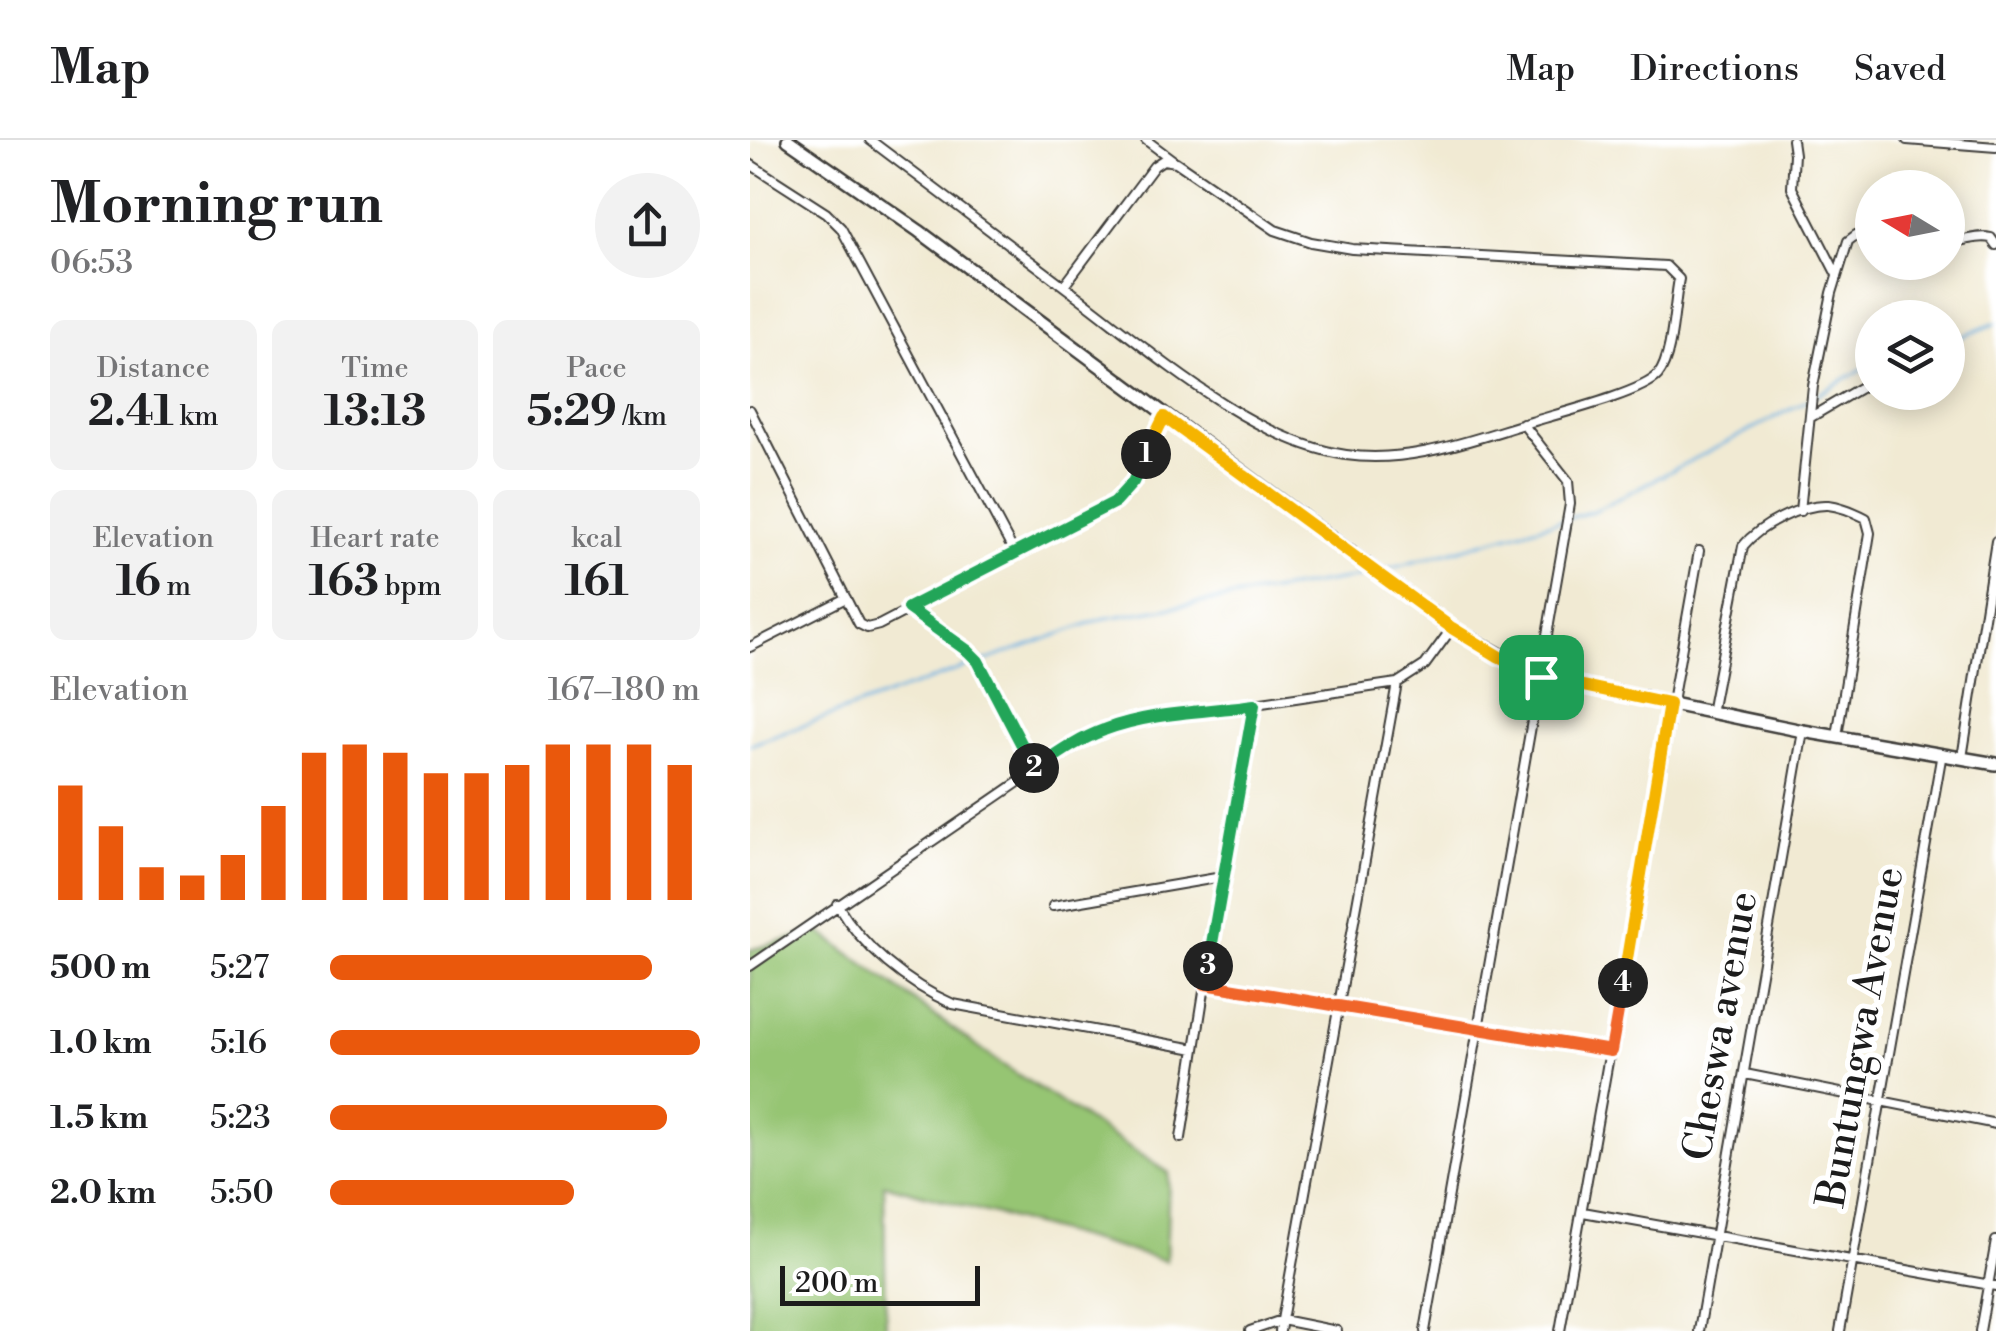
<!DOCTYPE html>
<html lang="en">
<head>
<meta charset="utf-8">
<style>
	:root { --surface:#fff; --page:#f2f2f2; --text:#202124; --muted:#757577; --line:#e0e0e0; --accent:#ea580c }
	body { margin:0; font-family:"Libre Bodoni",serif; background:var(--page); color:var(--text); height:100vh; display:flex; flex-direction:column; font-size:38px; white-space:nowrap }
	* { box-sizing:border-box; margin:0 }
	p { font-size:32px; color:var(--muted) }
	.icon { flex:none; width:55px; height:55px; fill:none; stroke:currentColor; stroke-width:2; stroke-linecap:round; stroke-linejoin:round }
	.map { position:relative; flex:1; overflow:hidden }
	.details { display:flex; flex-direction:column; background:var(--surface); width:750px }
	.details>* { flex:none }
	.needle { width:65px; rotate:280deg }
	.controls { position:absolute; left:1105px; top:30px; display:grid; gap:20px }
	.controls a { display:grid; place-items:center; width:110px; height:110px; border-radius:50%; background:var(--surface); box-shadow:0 5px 25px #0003; font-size:50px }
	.scale { position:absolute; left:30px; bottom:25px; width:200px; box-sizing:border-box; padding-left:10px; border:5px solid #1c1c1c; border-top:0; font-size:28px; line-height:35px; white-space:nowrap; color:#1c1c1c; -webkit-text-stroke:8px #fff; paint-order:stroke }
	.pin { position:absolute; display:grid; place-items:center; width:85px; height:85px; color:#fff; margin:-42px; border-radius:20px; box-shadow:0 5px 15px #0006 }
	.km { position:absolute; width:50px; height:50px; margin:-25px; border-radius:50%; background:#222; color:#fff; font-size:28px; line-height:50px; text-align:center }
	.round { display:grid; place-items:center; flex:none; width:105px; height:105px; border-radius:52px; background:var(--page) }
	.overview { display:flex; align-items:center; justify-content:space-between; height:170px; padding:0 50px }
	h1 { font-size:55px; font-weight:700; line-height:75px }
	.figures { display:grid; grid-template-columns:repeat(3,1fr); gap:15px; height:170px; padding:10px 50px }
	.figures div { display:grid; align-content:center; border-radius:15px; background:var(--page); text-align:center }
	.figures b { font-size:42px; font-weight:700 }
	.figures small { font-size:28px; font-weight:400 }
	.figures p { font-size:28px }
	.chart { height:280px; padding:20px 50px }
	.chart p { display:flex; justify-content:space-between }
	.chart svg { width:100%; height:180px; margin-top:10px; stroke:var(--accent); stroke-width:6 }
	ul { padding:0 50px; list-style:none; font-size:32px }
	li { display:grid; grid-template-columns:160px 120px 1fr; align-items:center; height:75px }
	li i { height:25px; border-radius:12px; background:var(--accent) }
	header { display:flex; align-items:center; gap:60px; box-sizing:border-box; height:140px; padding:0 50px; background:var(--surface); border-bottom:2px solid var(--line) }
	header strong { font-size:48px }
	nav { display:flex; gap:55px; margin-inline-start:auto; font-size:35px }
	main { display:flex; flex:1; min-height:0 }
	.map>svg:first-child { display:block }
	.green { fill:#96c573; stroke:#597048; stroke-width:2.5 }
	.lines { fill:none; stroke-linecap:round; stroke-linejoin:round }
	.stream { stroke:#6cb1e2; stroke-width:2.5 }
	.minor-casing { stroke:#3c3b37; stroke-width:12 }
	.secondary-casing { stroke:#3c3b37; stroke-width:16 }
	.minor { stroke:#fff; stroke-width:8 }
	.secondary { stroke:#fff; stroke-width:11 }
	.split-1-casing { stroke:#fff; stroke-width:20 }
	.split-2-casing { stroke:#fff; stroke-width:20 }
	.split-3-casing { stroke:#fff; stroke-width:20 }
	.split-4-casing { stroke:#fff; stroke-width:20 }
	.split-5-casing { stroke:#fff; stroke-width:20 }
	.split-1 { stroke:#f5b400; stroke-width:12 }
	.split-2 { stroke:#22a559; stroke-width:12 }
	.split-3 { stroke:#22a559; stroke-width:12 }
	.split-4 { stroke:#f0652b; stroke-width:12 }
	.split-5 { stroke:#f5b400; stroke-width:12 }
	.labels { text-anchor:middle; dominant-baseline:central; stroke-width:10; stroke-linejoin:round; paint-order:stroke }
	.street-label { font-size:40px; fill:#1c1c1c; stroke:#fff }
</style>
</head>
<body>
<header>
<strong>Map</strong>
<nav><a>Map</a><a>Directions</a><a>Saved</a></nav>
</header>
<main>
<section class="details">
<div class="overview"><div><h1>Morning run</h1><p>06:53</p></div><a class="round"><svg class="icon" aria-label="share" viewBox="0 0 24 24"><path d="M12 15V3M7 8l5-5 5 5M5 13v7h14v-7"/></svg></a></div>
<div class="figures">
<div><p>Distance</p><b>2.41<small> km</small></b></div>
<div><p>Time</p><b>13:13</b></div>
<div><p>Pace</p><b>5:29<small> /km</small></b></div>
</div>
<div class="figures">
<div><p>Elevation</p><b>16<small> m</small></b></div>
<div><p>Heart rate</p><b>163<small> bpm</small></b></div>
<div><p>kcal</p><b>161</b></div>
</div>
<div class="chart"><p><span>Elevation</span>167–180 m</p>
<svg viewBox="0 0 160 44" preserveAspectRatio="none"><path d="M5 44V16M15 44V26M25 44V36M35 44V38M45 44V33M55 44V21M65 44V8M75 44V6M85 44V8M95 44V13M105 44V13M115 44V11M125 44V6M135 44V6M145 44V6M155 44V11"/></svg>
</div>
<ul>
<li><b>500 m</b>5:27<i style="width:87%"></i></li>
<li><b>1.0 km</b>5:16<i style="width:100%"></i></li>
<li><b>1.5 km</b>5:23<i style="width:91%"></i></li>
<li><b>2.0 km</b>5:50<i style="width:66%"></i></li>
</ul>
</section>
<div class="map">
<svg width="1246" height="1191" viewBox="0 0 1246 1191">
	<rect width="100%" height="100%" fill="#fff"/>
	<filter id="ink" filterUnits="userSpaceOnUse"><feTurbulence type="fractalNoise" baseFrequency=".01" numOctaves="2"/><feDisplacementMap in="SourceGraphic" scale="20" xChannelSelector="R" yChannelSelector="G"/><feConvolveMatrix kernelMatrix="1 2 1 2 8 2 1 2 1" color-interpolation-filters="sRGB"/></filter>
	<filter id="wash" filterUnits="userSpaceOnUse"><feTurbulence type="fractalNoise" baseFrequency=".0048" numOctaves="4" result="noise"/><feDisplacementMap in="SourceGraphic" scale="40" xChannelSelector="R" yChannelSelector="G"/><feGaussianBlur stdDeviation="2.25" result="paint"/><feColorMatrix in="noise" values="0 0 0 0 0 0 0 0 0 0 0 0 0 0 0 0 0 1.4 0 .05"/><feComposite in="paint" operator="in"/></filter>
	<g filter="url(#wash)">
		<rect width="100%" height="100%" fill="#f1ead3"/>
		<path class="green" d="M69 791 247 921 419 1033 416 1121 134 1044 136 1191H0V810Z"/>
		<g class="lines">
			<path class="stream" d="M1198 202 1246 183
				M1067 255 1122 223
				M632 431 844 371 1058 260
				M232 522 351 479 614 436
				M0 605 224 524"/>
		</g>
	</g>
	<g filter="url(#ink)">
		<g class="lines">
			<g class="minor-casing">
				<path id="minor" d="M120 0C190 53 261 106 331 159 405 215 503 301 596 315 661 324 720 300 781 282 807 274 892 253 908 235 923 217 924 163 929 139L916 126 602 109 561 102 525 90 426 22 413 20 404 26 314 146
					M396 0 424 21
					M1042 0 1044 14 1042 48 1087 135
					M1157 0 1246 7
					M0 24 76 73 91 88 264 412
					M1198 101C1214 103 1225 94 1241 98L1246 105
					M0 270 109 484 117 488 129 485 365 362 383 342 415 277
					M1061 277 1122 241
					M1050 371 1063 246 1082 153 1098 101 1106 95 1122 92
					M158 468 218 511 228 521 285 630
					M0 507 96 458
					M961 573 993 406C1009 386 1051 364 1078 365 1091 366 1104 372 1116 378L1120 393 1087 596
					M1212 618 1246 401
					M87 764C113 808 157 844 203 864L445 909
					M303 766 472 737
					M0 826 324 604 355 589 383 582 647 543 675 525 702 488
					M455 845 861 911
					M995 934 1246 984
					M431 998 472 737 504 565
					M833 1072 1246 1146
					M500 1191 532 1180 587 1191
					M530 1191 647 543
					M675 1191 820 364 818 341 773 284
					M810 1191 949 411
					M949 1191 1053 591
					M1090 1191 1192 613
					M1230 1191 1246 1101"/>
			</g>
			<g class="secondary-casing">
				<path id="secondary" d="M38 0 169 91 702 488 791 537 1053 591 1246 624"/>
			</g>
			<use href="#minor" class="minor"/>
			<use href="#secondary" class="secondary"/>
		</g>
	</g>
	<g class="lines" filter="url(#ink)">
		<g class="split-1-casing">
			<path id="split-1" d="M396 314 414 277 702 488 748 516 791 537"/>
		</g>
		<g class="split-2-casing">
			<path id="split-2" d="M284 628 228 521 218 511 158 468 365 362 383 342 396 314"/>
		</g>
		<g class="split-3-casing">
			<path id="split-3" d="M284 628 285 630C307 615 329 599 354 590 400 572 456 572 504 565L458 826"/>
		</g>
		<g class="split-4-casing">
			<path id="split-4" d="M458 826 455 844 861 911 873 843"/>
		</g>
		<g class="split-5-casing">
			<path id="split-5" d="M791 537 919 564 873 843"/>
		</g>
		<use href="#split-1" class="split-1"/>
		<use href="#split-2" class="split-2"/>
		<use href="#split-3" class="split-3"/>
		<use href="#split-4" class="split-4"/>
		<use href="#split-5" class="split-5"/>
	</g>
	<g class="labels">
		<g class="street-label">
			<text transform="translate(971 886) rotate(-80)">Cheswa avenue</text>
			<text transform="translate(1111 897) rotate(-80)">Buntungwa Avenue</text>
		</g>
	</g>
</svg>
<div class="controls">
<a><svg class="needle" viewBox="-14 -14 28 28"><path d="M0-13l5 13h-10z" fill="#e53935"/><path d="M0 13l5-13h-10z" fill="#757577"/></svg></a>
<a><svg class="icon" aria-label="layers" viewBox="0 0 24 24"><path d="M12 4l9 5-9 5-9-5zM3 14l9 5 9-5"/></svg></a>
</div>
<div class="scale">200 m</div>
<div class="pin" style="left:791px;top:537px;background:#1e9e55"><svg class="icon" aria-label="arrive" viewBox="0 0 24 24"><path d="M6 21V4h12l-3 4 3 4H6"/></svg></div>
<b class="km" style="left:396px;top:314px">1</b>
<b class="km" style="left:284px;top:628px">2</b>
<b class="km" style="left:458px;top:826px">3</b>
<b class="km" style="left:873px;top:843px">4</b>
</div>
</main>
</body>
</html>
